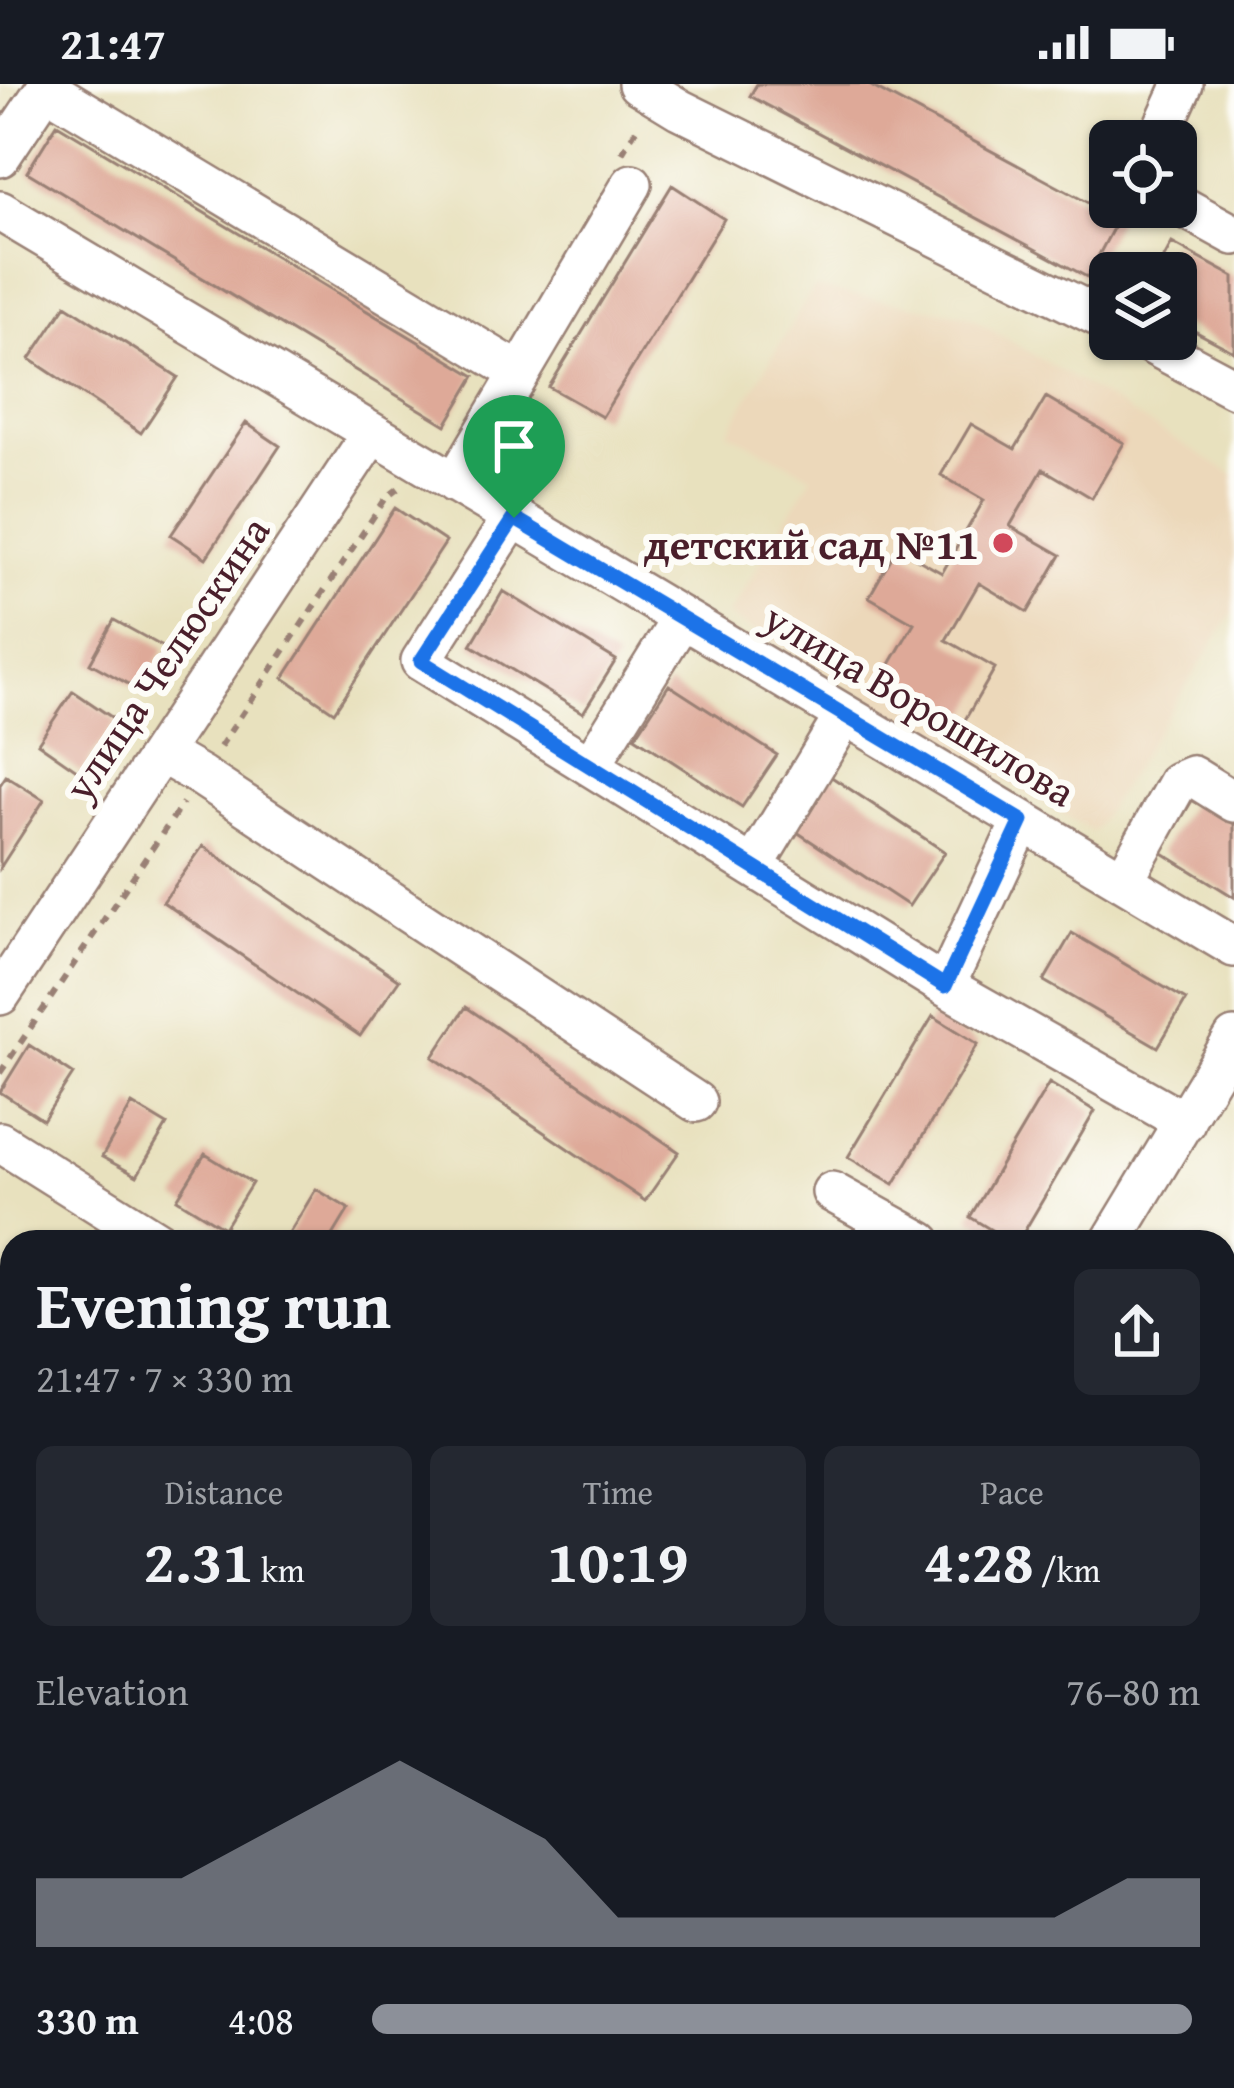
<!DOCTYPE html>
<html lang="en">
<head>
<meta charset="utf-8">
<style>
	:root { --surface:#171b24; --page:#242831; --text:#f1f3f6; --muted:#9ea1a6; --accent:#8c9099 }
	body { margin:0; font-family:"Gentium Book Plus",serif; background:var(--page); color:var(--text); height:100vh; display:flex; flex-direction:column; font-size:45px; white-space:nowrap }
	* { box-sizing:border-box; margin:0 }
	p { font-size:39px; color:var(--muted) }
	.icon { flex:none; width:66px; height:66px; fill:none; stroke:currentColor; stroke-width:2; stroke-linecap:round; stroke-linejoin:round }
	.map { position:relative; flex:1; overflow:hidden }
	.sheet { position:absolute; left:0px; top:1146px; width:1236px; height:858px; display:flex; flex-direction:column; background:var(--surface); border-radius:36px 36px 0 0; box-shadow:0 3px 9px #0004 }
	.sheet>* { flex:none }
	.fabs { position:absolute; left:1089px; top:36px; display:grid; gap:24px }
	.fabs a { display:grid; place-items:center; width:108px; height:108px; border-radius:18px; background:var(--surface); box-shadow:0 3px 9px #0004; font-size:60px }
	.pin { position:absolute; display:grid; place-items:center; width:102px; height:102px; color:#fff; margin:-123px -51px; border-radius:50% 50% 50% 0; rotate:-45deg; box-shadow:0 0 12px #0007 }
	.pin .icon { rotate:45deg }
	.round { display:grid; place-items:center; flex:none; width:126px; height:126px; border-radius:18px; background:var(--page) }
	.head { display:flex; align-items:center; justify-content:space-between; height:204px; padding:0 36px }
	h1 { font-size:66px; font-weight:700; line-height:90px }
	.stats { display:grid; grid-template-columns:repeat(3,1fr); gap:18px; height:204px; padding:12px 36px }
	.stats div { display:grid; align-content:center; border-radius:18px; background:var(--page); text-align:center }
	.stats b { font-size:60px; font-weight:700 }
	.stats small { font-size:33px; font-weight:400 }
	.stats p { font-size:33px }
	.chart { height:336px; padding:24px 36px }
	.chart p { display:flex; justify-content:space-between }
	.chart svg { width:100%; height:216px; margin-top:12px; fill:var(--accent); opacity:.7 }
	ul { padding:0 36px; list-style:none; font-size:39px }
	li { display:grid; grid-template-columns:192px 144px 1fr; align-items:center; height:90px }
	li i { height:30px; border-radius:15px; background:var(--accent) }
	.status { display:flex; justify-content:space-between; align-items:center; height:84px; padding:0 60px; background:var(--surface); direction:ltr }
	.status svg { height:33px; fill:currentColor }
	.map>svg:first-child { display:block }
	.built { fill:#ecd8ba }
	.industrial { fill:#cbc3b8 }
	.building { fill:#dea998 }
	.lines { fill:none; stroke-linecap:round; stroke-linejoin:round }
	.minor-casing { stroke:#998074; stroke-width:44 }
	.path { stroke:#998074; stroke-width:6; stroke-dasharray:9 9; stroke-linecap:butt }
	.minor { stroke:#fff; stroke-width:39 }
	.route-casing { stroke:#fff; stroke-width:24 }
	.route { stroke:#1a73e8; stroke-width:15 }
	.poi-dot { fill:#d1495b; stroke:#fdfcf7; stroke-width:4.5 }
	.labels { text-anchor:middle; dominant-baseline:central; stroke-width:12; stroke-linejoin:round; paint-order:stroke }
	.poi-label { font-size:42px; font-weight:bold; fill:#4a1f2b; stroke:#fdfcf7; text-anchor:end }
	.street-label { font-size:42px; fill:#4a1f2b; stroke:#fdfcf7 }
</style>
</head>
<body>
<div class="status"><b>21:47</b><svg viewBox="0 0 49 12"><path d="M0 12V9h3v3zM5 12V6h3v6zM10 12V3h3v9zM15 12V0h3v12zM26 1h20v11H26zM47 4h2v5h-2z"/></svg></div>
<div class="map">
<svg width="1234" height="2004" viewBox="0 0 1234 2004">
	<rect width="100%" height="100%" fill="#fdfcf7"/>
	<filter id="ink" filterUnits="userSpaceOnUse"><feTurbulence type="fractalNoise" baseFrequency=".00833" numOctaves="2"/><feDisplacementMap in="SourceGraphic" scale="24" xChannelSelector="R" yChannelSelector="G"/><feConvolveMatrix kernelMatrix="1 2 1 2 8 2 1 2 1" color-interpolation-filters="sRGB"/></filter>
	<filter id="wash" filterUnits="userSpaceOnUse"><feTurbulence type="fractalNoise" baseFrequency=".004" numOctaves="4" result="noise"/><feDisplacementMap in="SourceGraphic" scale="48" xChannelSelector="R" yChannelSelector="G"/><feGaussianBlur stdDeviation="2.7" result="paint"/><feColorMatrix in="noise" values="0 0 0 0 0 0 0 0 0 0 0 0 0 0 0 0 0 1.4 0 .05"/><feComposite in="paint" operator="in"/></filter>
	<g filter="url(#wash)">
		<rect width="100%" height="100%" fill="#e8e1be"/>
		<path class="built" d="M813 204 967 231 1234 391V527L1093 748 728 532 812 392 728 348Z"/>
		<path class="industrial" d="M1234 1617V2004H1090L1095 1992H1224V1644Z"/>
		<g id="blocks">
			<path class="building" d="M757 0H867L1118 135 1087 193 750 12Z
				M57 40 475 292 446 341 27 88Z
				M672 101 724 135 602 333 549 303Z
				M1172 159 1234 193V268L1176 237V189H1156Z
				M66 221 178 293 141 349 30 275Z
				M1046 313 1124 359 1092 414 1043 385 1010 442 1061 471 1028 528 979 499 946 556 995 584 962 641 882 594 914 539 869 513 897 464 942 489 984 416 941 391 971 340 1015 365Z
				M246 339 280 362 206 474 171 451Z
				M395 424 446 458 334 628 284 594Z
				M503 507 616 576 583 629 471 561Z
				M114 536 165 564 141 607 90 579Z
				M669 601 777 671 742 723 635 653Z
				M73 607 117 637 81 689 38 659Z
				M6 692 44 716 0 784V701Z
				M830 692 945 768 909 822 794 746Z
				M1193 715 1234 740V813L1161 768Z
				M203 762 399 896 360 952 163 818Z
				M1072 849 1186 916 1158 963 1044 897Z
				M466 923 679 1068 645 1117 433 973Z
				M933 932 978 960 894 1100 848 1073Z
				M29 961 73 990 43 1036 0 1008Z
				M1049 999 1095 1027 1018 1158H1011L970 1133Z
				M132 1020 167 1041 137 1092 102 1073Z
				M205 1070 252 1099 224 1144 177 1115Z
				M316 1105 349 1125 329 1158H284Z
				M1233 1670 1234 1791 1233 1794 1224 1790V1696Z
				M12 1754V1834L0 1826V1772Z
				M461 1992H527L520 2004H481Z
				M621 1992H681L672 2004H637Z
				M914 1992H947L968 2004H907Z
				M1126 1992H1156L1152 2004H1122Z"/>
		</g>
	</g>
	<g filter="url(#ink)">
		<use href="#blocks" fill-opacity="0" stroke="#998074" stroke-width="3"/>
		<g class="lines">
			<g class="minor-casing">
				<path id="minor" d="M638 0 679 25 1110 238
					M1157 57 1183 0
					M0 73 46 4 520 289
					M1176 119 1234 151
					M0 127 1234 863
					M1142 255 1234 304
					M455 399 632 100
					M513 433 421 577 945 902 1022 737
					M161 669 201 692 696 1018
					M590 682 682 534
					M753 783 845 631
					M1123 797 1178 698 1192 692 1234 718
					M945 902 1185 1038
					M0 911 372 349
					M0 1058 159 1158
					M832 1108 922 1158
					M1111 1158 1234 954
					M0 1972 12 1954
					M577 2004 585 1992
					M998 2004 1006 1992"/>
			</g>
			<path class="path" d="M622 69 640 39
				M220 663 386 414 400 403
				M0 989 183 719
				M1224 1918 1234 1925"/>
			<use href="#minor" class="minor"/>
		</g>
	</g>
	<g class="lines" filter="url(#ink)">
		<g class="route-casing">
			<path id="route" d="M514 434 1022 737 945 902 421 577Z"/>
		</g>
		<use href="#route" class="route"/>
	</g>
	<circle class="poi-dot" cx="1003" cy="459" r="12"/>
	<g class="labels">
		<g class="poi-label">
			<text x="979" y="459">детский сад №11</text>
		</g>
		<g class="street-label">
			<text transform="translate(166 574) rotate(-56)">улица Челюскина</text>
			<text transform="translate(920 620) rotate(31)">улица Ворошилова</text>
		</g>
	</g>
</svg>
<div class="fabs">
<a><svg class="icon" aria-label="locate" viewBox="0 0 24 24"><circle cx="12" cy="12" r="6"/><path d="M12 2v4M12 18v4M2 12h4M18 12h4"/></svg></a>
<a><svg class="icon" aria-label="layers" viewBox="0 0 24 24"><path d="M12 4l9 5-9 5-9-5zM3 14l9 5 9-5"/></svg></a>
</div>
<div class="pin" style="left:514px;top:434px;background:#1e9e55"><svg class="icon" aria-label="arrive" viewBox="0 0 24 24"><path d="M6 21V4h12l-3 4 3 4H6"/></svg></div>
<section class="sheet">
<div class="head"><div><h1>Evening run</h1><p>21:47 · 7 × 330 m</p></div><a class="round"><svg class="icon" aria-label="share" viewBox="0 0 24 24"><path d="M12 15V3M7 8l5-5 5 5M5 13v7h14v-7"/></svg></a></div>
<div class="stats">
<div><p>Distance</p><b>2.31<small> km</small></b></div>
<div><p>Time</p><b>10:19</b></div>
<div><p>Pace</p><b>4:28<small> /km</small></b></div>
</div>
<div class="chart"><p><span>Elevation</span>76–80 m</p>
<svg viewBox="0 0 160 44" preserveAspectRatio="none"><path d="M0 44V30L10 30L20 30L30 22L40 14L50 6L60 14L70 22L80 38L90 38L100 38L110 38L120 38L130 38L140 38L150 30L160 30V44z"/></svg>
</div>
<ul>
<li><b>330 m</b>4:08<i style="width:99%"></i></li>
</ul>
</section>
</div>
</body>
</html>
